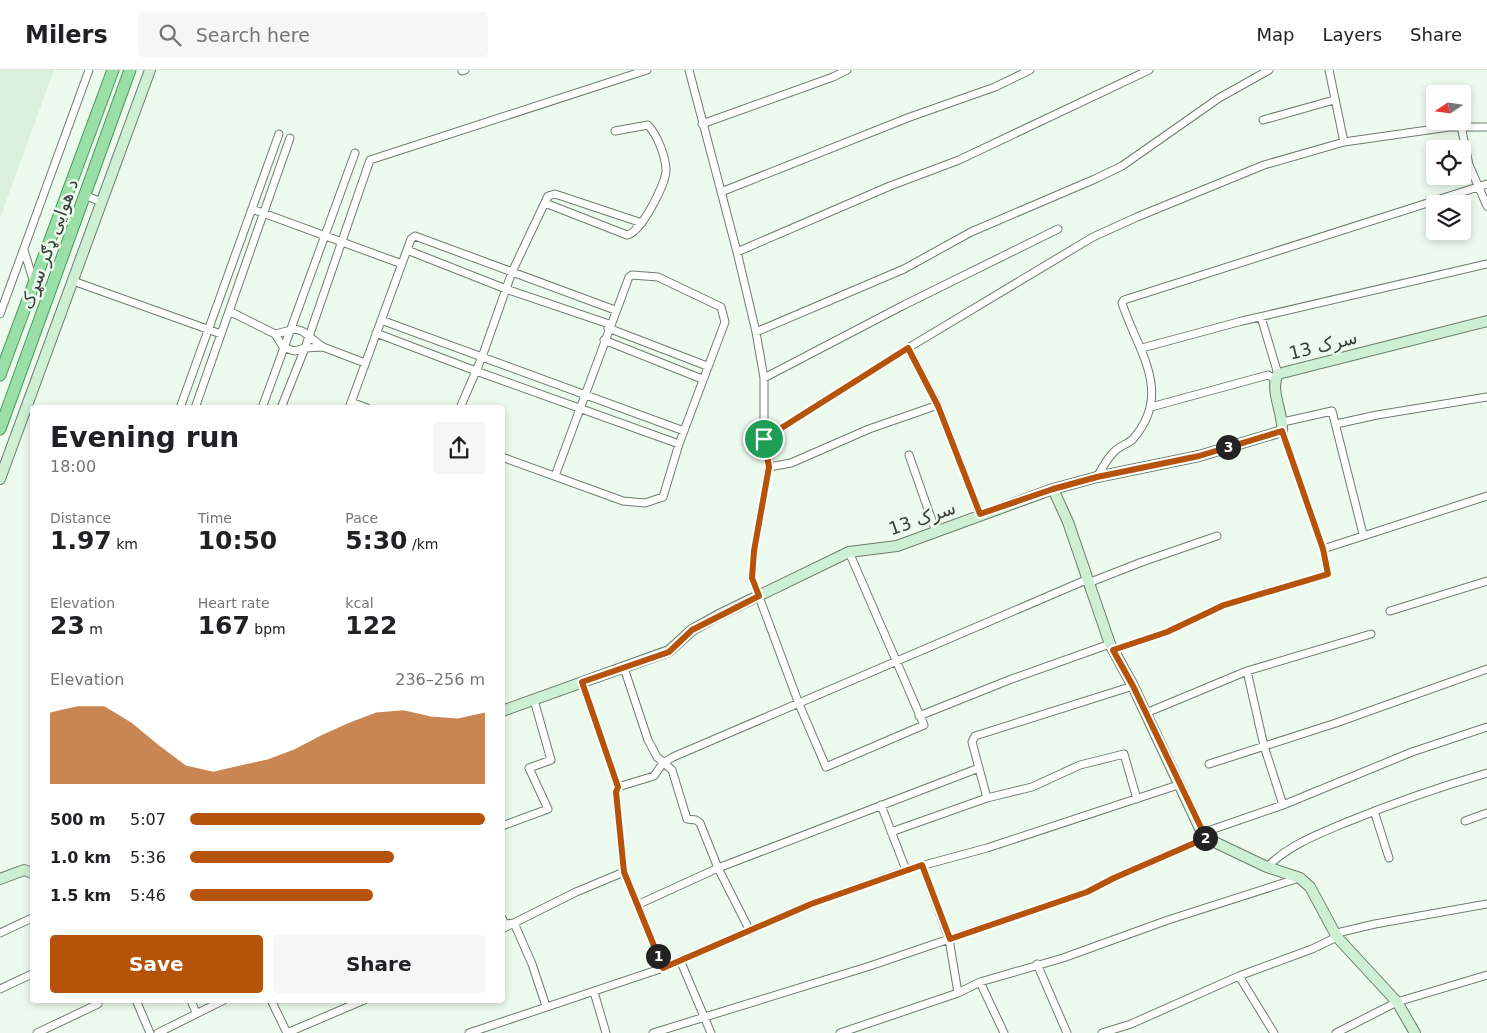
<!DOCTYPE html>
<html lang="en">
<head>
<meta charset="utf-8">
<style>
	:root { --surface:#fff; --page:#f6f6f6; --text:#202124; --muted:#757577; --line:#e0e0e0; --accent:#b45309 }
	body { margin:0; font-family:"DejaVu Sans",Vazirmatn,sans-serif; background:var(--page); color:var(--text); height:100vh; display:flex; flex-direction:column; font-size:19px; white-space:nowrap }
	* { box-sizing:border-box; margin:0 }
	p { font-size:16px; color:var(--muted) }
	.icon { flex:none; width:28px; height:28px; fill:none; stroke:currentColor; stroke-width:2; stroke-linecap:round; stroke-linejoin:round }
	.map { position:relative; flex:1; overflow:hidden }
	.details { position:absolute; left:30px; top:335px; width:475px; height:598px; display:flex; flex-direction:column; background:var(--surface); border-radius:5px; box-shadow:0 2px 8px #0003 }
	.details>* { flex:none }
	.needle { width:32px; rotate:257deg }
	.controls { position:absolute; left:1426px; top:15px; display:grid; gap:10px }
	.controls a { display:grid; place-items:center; width:45px; height:45px; border-radius:5px; background:var(--surface); box-shadow:0 2px 8px #0003; font-size:25px }
	.pin { position:absolute; display:grid; place-items:center; width:42px; height:42px; color:#fff; margin:-21px; border:2px solid #fff; border-radius:50%; box-shadow:0 1px 5px #0007 }
	.km { position:absolute; width:25px; height:25px; margin:-12px; border-radius:50%; background:#222; color:#fff; font-size:14px; line-height:25px; text-align:center }
	.round { display:grid; place-items:center; flex:none; width:52px; height:52px; border-radius:5px; background:var(--page) }
	.headline { display:flex; align-items:center; justify-content:space-between; height:85px; padding:0 20px }
	h1 { font-size:28px; font-weight:600; line-height:38px }
	.metrics { display:grid; grid-template-columns:repeat(3,1fr); gap:8px; height:85px; padding:5px 20px }
	.metrics div { display:grid; align-content:center }
	.metrics b { font-size:25px; font-weight:600 }
	.metrics small { font-size:14px; font-weight:400 }
	.metrics p { font-size:14px }
	.chart { height:140px; padding:10px 20px }
	.chart p { display:flex; justify-content:space-between }
	.chart svg { width:100%; height:90px; margin-top:5px; fill:var(--accent); opacity:.7 }
	.primary-button { display:flex; gap:10px; margin-top:auto; padding:10px 20px }
	.primary-button a { flex:1; height:58px; border-radius:5px; background:var(--accent); color:#fff; font-size:20px; font-weight:600; line-height:58px; text-align:center }
	.primary-button a+a { background:var(--page); color:var(--text) }
	ul { padding:0 20px; list-style:none; font-size:16px }
	li { display:grid; grid-template-columns:80px 60px 1fr; align-items:center; height:38px }
	li i { height:12px; border-radius:6px; background:var(--accent) }
	header { display:flex; align-items:center; gap:30px; box-sizing:border-box; height:70px; padding:0 25px; background:var(--surface); border-bottom:1px solid var(--line) }
	header strong { font-size:24px }
	nav { display:flex; gap:28px; margin-inline-start:auto; font-size:18px }
	.search { width:350px; height:45px; background:var(--page); display:flex; align-items:center; gap:12px; box-sizing:border-box; padding:0 18px; border-radius:5px; color:var(--muted); font-size:19px }
	.map>svg:first-child { display:block }
	.built { fill:#dbefdd }
	.lines { fill:none; stroke-linecap:round; stroke-linejoin:round }
	.street-casing { stroke:#6f7c70; stroke-width:9 }
	.secondary-casing { stroke:#6f7c70; stroke-width:12 }
	.primary-casing { stroke:#4e985b; stroke-width:13 }
	.street { stroke:#fff; stroke-width:7 }
	.secondary { stroke:#cdefd4; stroke-width:10 }
	.primary { stroke:#9bdfa8; stroke-width:11 }
	.route-casing { stroke:#fff; stroke-width:10 }
	.route { stroke:#b45309; stroke-width:6 }
	.labels { text-anchor:middle; dominant-baseline:central; stroke-width:5; stroke-linejoin:round; paint-order:stroke }
	.street-label { font-size:18px; fill:#393e39; stroke:#ecfbed }
</style>
</head>
<body>
<header>
<strong>Milers</strong>
<div class="search"><svg class="icon" aria-label="search" viewBox="0 0 24 24"><circle cx="10" cy="10" r="6"/><path d="M15 15l6 6"/></svg>Search here</div>
<nav><a>Map</a><a>Layers</a><a>Share</a></nav>
</header>
<div class="map">
<svg width="1487" height="963" viewBox="0 0 1487 963">
	<rect width="100%" height="100%" fill="#ecfbed"/>
	<path class="built" d="M0 0H54L0 148Z"/>
	<g class="lines">
		<g class="street-casing">
			<path id="street" d="M689 0 737 182 756 262 764 308V369L769 397 754 481 752 508 799 634 826 697 924 655 849 482
				M1329 0 1344 72
				M462 1 465 0
				M1263 50 1334 30
				M702 54 833 7 847 0
				M1464 57 1462 61 1469 95 1487 136
				M721 122 910 47 995 17 1030 0
				M86 126 102 132
				M545 133 627 165C641 163 665 115 666 101 666 86 657 65 648 55L615 61
				M252 139 402 194
				M24 180 34 213
				M407 180 506 219 609 254
				M737 182 890 116 959 90 1149 0
				M73 211 221 264
				M229 241 275 264 283 277 294 281 305 278 323 277
				M0 244 89 0
				M1261 247 1278 304
				M381 250 684 361
				M608 258 707 296
				M756 262 904 199 971 162 1095 109 1122 96 1219 28 1269 0
				M376 263 476 301 679 374
				M275 264 295 259 302 261 323 277 365 293
				M604 270 702 309
				M908 278 938 335 980 444
				M1142 278 1242 251 1487 194
				M764 308 904 235 1058 159
				M351 332 367 338
				M1151 337 1268 305 1275 309
				M180 338 279 64
				M195 338 290 68
				M262 338 355 83
				M281 338 305 278 370 90 647 0
				M349 338 411 169 415 166 615 240
				M460 338 482 287 512 202 548 126 555 124 642 153
				M1283 352 1332 341 1363 464
				M1336 354 1377 345 1487 327
				M1282 361 1323 479 1487 426
				M764 369 908 278 1093 167 1137 147 1264 95 1344 72 1449 57H1487
				M909 385 936 462
				M502 387 623 431 645 433 663 427 679 374 725 252 721 237 658 207 632 205 629 207 555 406
				M769 397 791 393 869 359 938 335
				M1097 407C1102 399 1107 388 1114 382 1119 376 1128 374 1133 369 1174 322 1137 280 1122 233L1124 230 1487 114
				M1088 513 1142 492 1217 466
				M1390 541 1487 511
				M1113 580 1167 562 1224 535 1328 504 1323 479
				M624 598 648 670 657 687 672 700 687 749 696 750 700 753 718 798 750 861
				M1247 601 1264 676 1283 735
				M582 612 618 717 616 723 624 802 663 898
				M1146 643 1247 601 1371 564
				M919 646 1009 610 1110 574
				M1209 694 1336 653 1487 599
				M618 717 654 706 663 693 673 687 1086 510
				M987 728 972 672 975 666 1133 616
				M881 735 906 800
				M1374 741 1389 788
				M1465 751 1487 743
				M502 756 548 739 529 698 551 690 534 630
				M891 762 987 728 1032 717 1080 695 1124 684 1137 729
				M1202 763 1283 735 1412 682 1487 657
				M922 795 949 869 958 923
				M1267 797C1289 775 1318 764 1347 752 1393 733 1439 717 1487 703
				M637 835 718 798 979 698
				M502 848 505 854 514 853 532 894 546 936
				M502 859 576 822 624 802
				M0 863 32 848
				M680 890 711 963
				M1037 894 1067 963
				M1239 906 1274 963
				M980 912 1004 963
				M0 919 32 904
				M594 922 606 963
				M136 930 150 963
				M191 930 196 943
				M271 930 287 963 364 930
				M37 963 98 934
				M158 963 224 930
				M469 963 663 898 811 834 906 800 987 778 1178 715
				M653 963 870 896 1087 822 1114 808 1206 768
				M840 963 958 923 980 912 1063 888 1168 850 1299 808
				M1102 963 1131 954 1239 906 1312 879 1337 867 1341 862 1375 854 1487 834
				M1336 963 1397 932 1487 905"/>
		</g>
		<g class="secondary-casing">
			<path id="secondary" d="M0 409 150 0
				M1053 419 1068 452 1110 574 1133 616 1202 763 1206 768 1267 797 1300 808 1310 817 1337 867 1397 932 1415 963
				M502 641 669 581 692 560 719 545 849 482 897 476 1053 419 1097 407 1199 386 1282 361C1284 344 1269 320 1278 304L1487 251
				M0 809 24 800 32 803"/>
		</g>
		<g class="primary-casing">
			<path id="primary" d="M0 305 113 0
				M0 359 130 0"/>
		</g>
		<use href="#street" class="street"/>
		<use href="#secondary" class="secondary"/>
		<use href="#primary" class="primary"/>
	</g>
	<g class="lines">
		<g class="route-casing">
			<path id="route" d="M908 278 938 336 980 444 1053 419 1097 407 1199 386 1282 361 1323 479 1328 504 1224 535 1167 562 1113 580 1133 616 1206 768 1114 808 1087 822 950 869 922 795 811 834 663 898 624 802 616 722 618 717 582 612 669 582 692 560 759 526 752 508 754 481 769 397 764 369Z"/>
		</g>
		<use href="#route" class="route"/>
	</g>
	<g class="labels">
		<g class="street-label">
			<text transform="translate(49 174) rotate(-70)">د هوایی ډګر سړک</text>
			<text transform="translate(1323 275) rotate(-14)">سرک 13</text>
			<text transform="translate(922 448) rotate(-19)">سرک 13</text>
		</g>
	</g>
</svg>
<div class="controls">
<a><svg class="needle" viewBox="-14 -14 28 28"><path d="M0-13l5 13h-10z" fill="#e53935"/><path d="M0 13l5-13h-10z" fill="#757577"/></svg></a>
<a><svg class="icon" aria-label="locate" viewBox="0 0 24 24"><circle cx="12" cy="12" r="6"/><path d="M12 2v4M12 18v4M2 12h4M18 12h4"/></svg></a>
<a><svg class="icon" aria-label="layers" viewBox="0 0 24 24"><path d="M12 4l9 5-9 5-9-5zM3 14l9 5 9-5"/></svg></a>
</div>
<div class="pin" style="left:764px;top:369px;background:#1e9e55"><svg class="icon" aria-label="arrive" viewBox="0 0 24 24"><path d="M6 21V4h12l-3 4 3 4H6"/></svg></div>
<b class="km" style="left:658px;top:886px">1</b>
<b class="km" style="left:1205px;top:768px">2</b>
<b class="km" style="left:1228px;top:377px">3</b>
<section class="details">
<div class="headline"><div><h1>Evening run</h1><p>18:00</p></div><a class="round"><svg class="icon" aria-label="share" viewBox="0 0 24 24"><path d="M12 15V3M7 8l5-5 5 5M5 13v7h14v-7"/></svg></a></div>
<div class="metrics">
<div><p>Distance</p><b>1.97<small> km</small></b></div>
<div><p>Time</p><b>10:50</b></div>
<div><p>Pace</p><b>5:30<small> /km</small></b></div>
</div>
<div class="metrics">
<div><p>Elevation</p><b>23<small> m</small></b></div>
<div><p>Heart rate</p><b>167<small> bpm</small></b></div>
<div><p>kcal</p><b>122</b></div>
</div>
<div class="chart"><p><span>Elevation</span>236–256 m</p>
<svg viewBox="0 0 160 44" preserveAspectRatio="none"><path d="M0 44V9L10 6L20 6L30 14L40 25L50 35L60 38L70 35L80 32L90 27L100 20L110 14L120 9L130 8L140 11L150 12L160 9V44z"/></svg>
</div>
<ul>
<li><b>500 m</b>5:07<i style="width:100%"></i></li>
<li><b>1.0 km</b>5:36<i style="width:69%"></i></li>
<li><b>1.5 km</b>5:46<i style="width:62%"></i></li>
</ul>
<div class="primary-button"><a>Save</a><a>Share</a></div>
</section>
</div>
</body>
</html>
